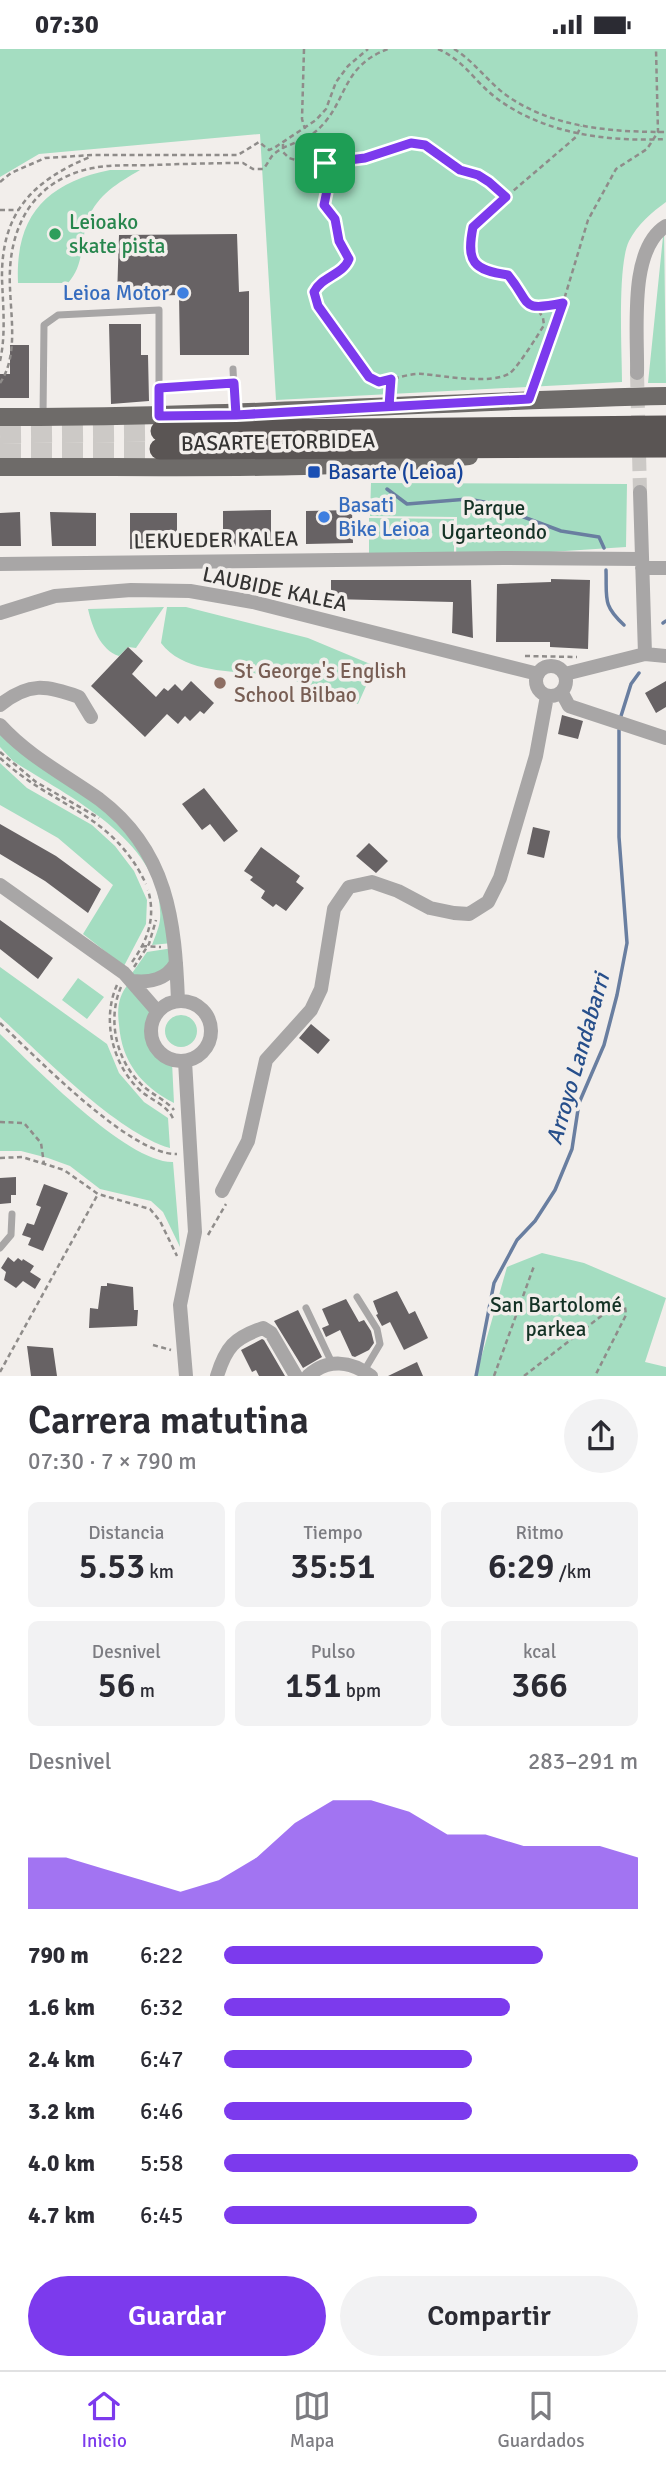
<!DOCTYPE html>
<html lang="es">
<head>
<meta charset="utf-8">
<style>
	:root { --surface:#fff; --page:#f2f2f3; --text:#2b2b33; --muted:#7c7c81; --line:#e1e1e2; --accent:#7c3aed }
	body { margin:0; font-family:Signika,sans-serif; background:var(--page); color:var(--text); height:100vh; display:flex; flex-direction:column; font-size:26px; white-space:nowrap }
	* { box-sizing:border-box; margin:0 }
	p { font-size:23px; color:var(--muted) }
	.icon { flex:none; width:38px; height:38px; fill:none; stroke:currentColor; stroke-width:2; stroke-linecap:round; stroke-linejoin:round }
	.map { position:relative; height:1327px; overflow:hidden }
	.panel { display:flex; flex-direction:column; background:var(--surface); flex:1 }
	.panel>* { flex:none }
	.pin { position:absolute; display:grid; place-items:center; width:60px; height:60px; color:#fff; margin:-30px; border-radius:14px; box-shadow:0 4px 10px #0006 }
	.round { display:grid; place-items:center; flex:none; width:74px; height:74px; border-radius:37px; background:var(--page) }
	.headline { display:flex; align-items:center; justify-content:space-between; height:119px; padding:0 28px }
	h1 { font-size:38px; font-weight:600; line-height:52px }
	.metrics { display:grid; grid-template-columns:repeat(3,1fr); gap:10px; height:119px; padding:7px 28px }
	.metrics div { display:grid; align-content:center; border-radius:10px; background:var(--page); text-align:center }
	.metrics b { font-size:35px; font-weight:600 }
	.metrics small { font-size:19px; font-weight:400 }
	.metrics p { font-size:19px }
	.chart { height:196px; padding:14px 28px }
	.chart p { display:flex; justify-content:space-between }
	.chart svg { width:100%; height:126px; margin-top:7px; fill:var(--accent); opacity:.7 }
	.cta { display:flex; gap:14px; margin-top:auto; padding:14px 28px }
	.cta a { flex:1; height:80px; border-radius:42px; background:var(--accent); color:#fff; font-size:28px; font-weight:600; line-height:80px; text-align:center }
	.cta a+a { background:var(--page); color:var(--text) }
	ul { padding:0 28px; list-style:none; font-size:23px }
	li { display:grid; grid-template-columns:112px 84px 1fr; align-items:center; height:52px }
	li i { height:18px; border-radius:9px; background:var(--accent) }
	.status { display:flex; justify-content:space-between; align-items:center; height:49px; padding:0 35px; background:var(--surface); direction:ltr }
	.status svg { height:19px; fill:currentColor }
	.tabs { display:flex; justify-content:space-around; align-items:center; height:98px; border-top:2px solid var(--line); background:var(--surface); font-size:19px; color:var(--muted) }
	.tabs a { display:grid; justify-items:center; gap:4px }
	.tabs .selected { color:var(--accent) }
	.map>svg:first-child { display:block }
	.green { fill:#a4ddc1 }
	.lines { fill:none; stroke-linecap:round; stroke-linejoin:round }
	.stream { stroke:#697ea0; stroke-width:3.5 }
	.building { fill:#676264 }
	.street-tunnel { stroke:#ccc9c6; stroke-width:14; stroke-dasharray:14 7; stroke-linecap:butt }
	.highway-tunnel { stroke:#ccc9c6; stroke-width:21; stroke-dasharray:21 10; stroke-linecap:butt }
	.path { stroke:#8f8c8a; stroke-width:2.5; stroke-dasharray:5 3.5; stroke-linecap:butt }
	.lane { stroke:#a8a6a6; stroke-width:7 }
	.street { stroke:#a8a6a6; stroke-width:14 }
	.primary { stroke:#6e6b69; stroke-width:18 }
	.highway { stroke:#5a5554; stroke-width:21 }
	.route-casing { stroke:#fff; stroke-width:14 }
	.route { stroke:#7c3aed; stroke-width:9 }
	.leisure-dot { fill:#2e9e5b; stroke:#f2eeeb; stroke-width:2.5 }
	.shop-dot { fill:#3f7fe0; stroke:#f2eeeb; stroke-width:2.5 }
	.transit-dot { fill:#1a4fb4; stroke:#f2eeeb; stroke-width:2.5 }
	.education-dot { fill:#8d6e63; stroke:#f2eeeb; stroke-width:2.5 }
	.labels { text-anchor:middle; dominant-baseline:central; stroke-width:7; stroke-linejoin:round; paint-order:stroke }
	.leisure-label { font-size:21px; fill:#27864d; stroke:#f2eeeb; text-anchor:start }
	.shop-label { font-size:21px; fill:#366cbe; stroke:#f2eeeb; text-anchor:end }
	.street-label { font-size:21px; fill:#353433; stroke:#f2eeeb }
	.transit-label { font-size:21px; fill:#164399; stroke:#f2eeeb; text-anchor:start }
	.park-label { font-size:21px; fill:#143225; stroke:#f2eeeb }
	.education-label { font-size:21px; fill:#785e54; stroke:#f2eeeb; text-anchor:start }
	.water-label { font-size:23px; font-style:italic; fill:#274f8b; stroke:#f2eeeb }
</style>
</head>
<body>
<div class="status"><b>07:30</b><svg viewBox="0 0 49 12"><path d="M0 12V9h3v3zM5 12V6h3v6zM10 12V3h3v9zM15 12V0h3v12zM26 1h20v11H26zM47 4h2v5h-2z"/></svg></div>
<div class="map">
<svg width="666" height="1327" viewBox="0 0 666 1327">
	<rect width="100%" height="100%" fill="#f2eeeb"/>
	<path class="green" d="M0 0H666V153C652 163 637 176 629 192 617 217 622 303 622 333L276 351 260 85 39 105 0 128Z
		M110 121H140C118 134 98 145 88 170 80 193 85 215 68 234H18C15 167 46 134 110 121Z
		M664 178 666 334H648Z
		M371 434 627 435 626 498 456 509 457 468 370 467Z
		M369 469 454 470V504L369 506Z
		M164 558 136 599 128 598 119 607C100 601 92 577 88 560Z
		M167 558H186L308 589 375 617 358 655C334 647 310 635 285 629 246 619 189 630 161 594Z
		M0 681 98 754 149 810 172 894 152 896C155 888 159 879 160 871 166 793 67 747 13 712L0 698Z
		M0 714 27 739 92 776 115 797 134 822 147 851 146 875 124 917 83 885 113 836 58 789 0 756Z
		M173 899 174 914 160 927H130L147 903Z
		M0 918 107 995 119 1024 144 1053 168 1069 170 1099C117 1084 42 1006 0 968Z
		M78 929 104 948 87 970 62 951Z
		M129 934 155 963C144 985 151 1001 172 1013L174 1054C141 1037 122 1013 119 976 117 960 118 947 129 934Z
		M165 982a16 16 0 1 1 32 0a16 16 0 1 1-32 0Z
		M0 985C34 1017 127 1114 173 1113L180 1198 163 1163 151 1152 100 1140 70 1117 48 1109 21 1102H0Z
		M542 1204 584 1214 666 1249 645 1313 666 1318V1327H476L507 1218Z"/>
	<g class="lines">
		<path class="stream" d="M387 440 407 455 468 450 484 453 561 482 599 488 604 499
			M606 521C607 549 602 556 624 576
			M663 574 666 572
			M621 667 631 635 639 624
			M476 1327 494 1234 517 1191 535 1172 555 1141 572 1100 579 1054 604 996 617 946 627 894 619 788V681"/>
	</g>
	<path class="building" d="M237 185 239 243 249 242V306H180L179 246 117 248 119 186Z
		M109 275H141V306H148L149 352 111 355Z
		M10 296H29V349H0V325H10Z
		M271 461V497H223V462Z
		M352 461 353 494 306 495V462Z
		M20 463 21 497H0V464Z
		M50 463 96 464V497H52Z
		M130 464H177V498L130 500Z
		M551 530 590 531 588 600 550 598V593H496L497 535 551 533Z
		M331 531H471L473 589 452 584 453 553 331 550Z
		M128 598 143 612 132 625 156 648 164 639 168 642 175 635 182 642 191 632 214 654 204 665 200 662 190 672 185 667 178 675 167 665 145 688 91 637Z
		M666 632V658L656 664 645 644Z
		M562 666 583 672 578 690 558 685Z
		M204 739 238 782 224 793 210 775 202 781 182 755Z
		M0 775 56 807 101 840 88 864 45 832 0 805Z
		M533 778 550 782 544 809 527 805Z
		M369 794 388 812 376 824 356 807Z
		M261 798 300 827 296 833 304 839 286 862 276 855 273 858 261 849 265 842 250 831 253 828 244 822Z
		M0 871 53 909 38 930 0 900Z
		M311 975 330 991 318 1005 299 989Z
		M16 1128V1146H11V1154L0 1155V1129Z
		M44 1135 68 1144 43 1202 28 1196 31 1189 22 1186 27 1174 34 1176 41 1158 36 1156Z
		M8 1208 14 1213 18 1209 22 1212 23 1210 34 1217 30 1223 41 1230 35 1240 23 1232 16 1239 4 1231 6 1223 1 1219Z
		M107 1234 133 1238 134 1261H138L137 1277 89 1279 90 1259 98 1260 101 1237H107Z
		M397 1242 409 1265 415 1262 428 1289 404 1301 390 1273 382 1277 376 1266 378 1265 373 1252Z
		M346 1250 359 1273 364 1271 371 1282 374 1294 369 1301 355 1308 352 1307 340 1281 326 1288 322 1279 329 1276 322 1260Z
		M298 1261 322 1308 303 1319 274 1272Z
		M262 1290 264 1291 285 1327H259L256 1321 252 1323 241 1301Z
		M27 1297 53 1299 57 1327H31Z
		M417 1313 423 1327H388Z"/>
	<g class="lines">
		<path class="street-tunnel" d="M637 324 640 443"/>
		<path class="highway-tunnel" d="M0 384 161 382
			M0 400H160"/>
		<path class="path" d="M304 0 302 70 305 80
			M438 0C465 12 473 31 495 48 543 85 608 93 666 90
			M454 0C474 12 487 32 506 46 552 79 612 83 666 83
			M283 95V103L289 109 299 112 330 114 365 109 411 94 425 96 460 121 478 126 489 133 506 148 576 88 581 77
			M325 114C331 128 328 141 324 156L335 170 339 192 350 210C342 226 322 227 314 243L318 257 369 328 379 333 391 330
			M0 133 11 124 45 109 93 106H238L259 93 269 101 274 99 316 71 326 60 336 33 348 17 368 0
			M506 148 473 178C466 213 473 221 508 226 531 254 519 263 562 255
			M0 161H18
			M0 312C6 286 3 257 2 230 1 164 32 132 90 108
			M0 334C18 308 11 269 10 239 7 181 31 131 93 119 112 115 132 117 152 116 182 115 213 114 243 114L253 120H263C267 116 269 111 272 107 282 96 303 93 315 83 348 56 339 18 388 0
			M534 337 563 254 588 171 616 120 647 100 658 83 656 0
			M390 344 391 330C401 328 413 324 423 325 444 327 492 336 510 324 518 318 538 286 544 276L543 269 537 259
			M525 607 577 608
			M0 703 36 733 99 769
			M0 709C54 759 112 763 146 835
			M142 897 161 898
			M132 913C148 891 156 868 148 841
			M134 918 149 895 156 871
			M117 936C101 971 113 1018 142 1043 153 1052 169 1057 174 1072
			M121 938C107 970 116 1010 140 1034 150 1045 165 1050 174 1061
			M0 974C34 1006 131 1107 177 1105
			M0 1073 24 1074 41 1094 44 1115
			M0 1109 22 1108 64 1121 98 1145 150 1160 160 1172 177 1207
			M208 1186 226 1155
			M153 1296 171 1301
			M0 1323 98 1145
			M494 1327 534 1217
			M524 1327 618 1254 625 1258 626 1266 595 1327"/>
		<path class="lane" d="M233 320 235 361
			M159 339 234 334
			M43 367 44 276 58 266 159 261V366
			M0 1199 11 1186 12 1165
			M357 1248 377 1280 380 1295 364 1322
			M306 1259 332 1314"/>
		<path class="street" d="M637 324C638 283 628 200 666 177
			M640 443 645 605
			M0 515 503 509 642 510
			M642 519H666
			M0 564 55 547 131 541 190 542 253 553 538 625
			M536 632a15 15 0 1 1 30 0a15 15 0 1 1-30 0Z
			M565 625 645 605 666 607
			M562 644 569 657 666 689
			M0 656C29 633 46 636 79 648L91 668
			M0 676C28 707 65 726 99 750 168 802 175 872 178 952
			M0 836 124 924 158 963
			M132 932C150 934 166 931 176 914
			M151 982a30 30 0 1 1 60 0a30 30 0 1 1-60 0Z
			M185 1012 195 1183 180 1256 186 1327
			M222 1142 248 1092 266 1011 311 961 321 940 334 860 349 838 372 833 398 842 430 859 454 864 469 865 488 853 500 829 536 707 547 647
			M217 1327C226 1298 234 1289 263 1279L271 1284 296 1327
			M308 1327C328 1309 351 1312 371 1327"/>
		<path class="primary" d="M0 368C222 369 444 352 666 347
			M0 418C156 417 314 423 469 407"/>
		<path class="highway" d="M161 382 666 377
			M160 400 666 398"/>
	</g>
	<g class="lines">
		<g class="route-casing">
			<path id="route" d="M325 114C331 128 327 141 324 156L335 170 339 192 349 210C343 226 322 227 314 243L318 257 369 328 379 333 391 330 389 357 236 366 159 367V339L234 334 236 366 529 350 563 254C519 263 532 255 508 226 473 221 466 213 473 178L506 148 489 133 478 126 460 121 425 96 411 94 365 109 325 114"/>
		</g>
		<use href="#route" class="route"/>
	</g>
	<circle class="leisure-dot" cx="55" cy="185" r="7"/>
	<g class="shop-dot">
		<circle cx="183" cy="244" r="7"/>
		<circle cx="324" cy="468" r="7"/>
	</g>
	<rect class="transit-dot" x="307" y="416" width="14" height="14" rx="3.5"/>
	<circle class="education-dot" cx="220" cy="634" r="7"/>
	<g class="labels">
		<g class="leisure-label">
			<text x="69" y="173">Leioako<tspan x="69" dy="24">skate pista</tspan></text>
		</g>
		<g class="shop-label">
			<text x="169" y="244">Leioa Motor</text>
			<text x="338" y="456" text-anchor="start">Basati<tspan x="338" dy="24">Bike Leioa</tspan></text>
		</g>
		<g class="street-label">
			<text transform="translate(278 393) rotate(-1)">BASARTE ETORBIDEA</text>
			<text transform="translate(216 491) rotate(-1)">LEKUEDER KALEA</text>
			<text transform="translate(275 540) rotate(12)">LAUBIDE KALEA</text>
		</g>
		<g class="transit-label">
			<text x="328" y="423">Basarte (Leioa)</text>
		</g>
		<g class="park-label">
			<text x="494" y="459">Parque<tspan x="494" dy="24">Ugarteondo</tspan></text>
			<text x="556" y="1256">San Bartolomé<tspan x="556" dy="24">parkea</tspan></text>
		</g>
		<g class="education-label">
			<text x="234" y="622">St George's English<tspan x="234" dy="24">School Bilbao</tspan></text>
		</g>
		<g class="water-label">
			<text transform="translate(578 1010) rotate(-74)">Arroyo Landabarri</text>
		</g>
	</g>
</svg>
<div class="pin" style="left:325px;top:114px;background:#1e9e55"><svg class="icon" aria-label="arrive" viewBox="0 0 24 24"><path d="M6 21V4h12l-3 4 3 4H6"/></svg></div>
</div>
<section class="panel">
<div class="headline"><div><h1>Carrera matutina</h1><p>07:30 · 7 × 790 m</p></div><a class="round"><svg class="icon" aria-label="share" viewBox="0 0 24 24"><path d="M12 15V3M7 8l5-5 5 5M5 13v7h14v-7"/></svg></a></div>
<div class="metrics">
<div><p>Distancia</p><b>5.53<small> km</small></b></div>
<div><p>Tiempo</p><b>35:51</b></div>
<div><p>Ritmo</p><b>6:29<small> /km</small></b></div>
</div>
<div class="metrics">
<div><p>Desnivel</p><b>56<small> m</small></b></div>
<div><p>Pulso</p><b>151<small> bpm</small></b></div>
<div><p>kcal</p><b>366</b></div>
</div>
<div class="chart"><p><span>Desnivel</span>283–291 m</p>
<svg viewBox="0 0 160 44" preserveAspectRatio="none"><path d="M0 44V26L10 26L20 30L30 34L40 38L50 34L60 26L70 14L80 6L90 6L100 10L110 18L120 18L130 22L140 22L150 22L160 26V44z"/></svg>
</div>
<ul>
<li><b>790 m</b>6:22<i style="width:77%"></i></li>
<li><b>1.6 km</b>6:32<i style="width:69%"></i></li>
<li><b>2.4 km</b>6:47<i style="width:60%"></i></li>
<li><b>3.2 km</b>6:46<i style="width:60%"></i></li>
<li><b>4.0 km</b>5:58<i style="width:100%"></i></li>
<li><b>4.7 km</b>6:45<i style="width:61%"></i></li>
</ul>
<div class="cta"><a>Guardar</a><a>Compartir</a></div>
</section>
<nav class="tabs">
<a class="selected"><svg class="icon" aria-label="home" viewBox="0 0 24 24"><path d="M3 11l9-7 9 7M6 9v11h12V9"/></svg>Inicio</a>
<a><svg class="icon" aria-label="map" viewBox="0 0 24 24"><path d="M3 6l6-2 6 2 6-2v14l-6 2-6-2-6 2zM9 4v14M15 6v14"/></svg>Mapa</a>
<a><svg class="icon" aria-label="saved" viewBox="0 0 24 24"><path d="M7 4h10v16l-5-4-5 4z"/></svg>Guardados</a>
</nav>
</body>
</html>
